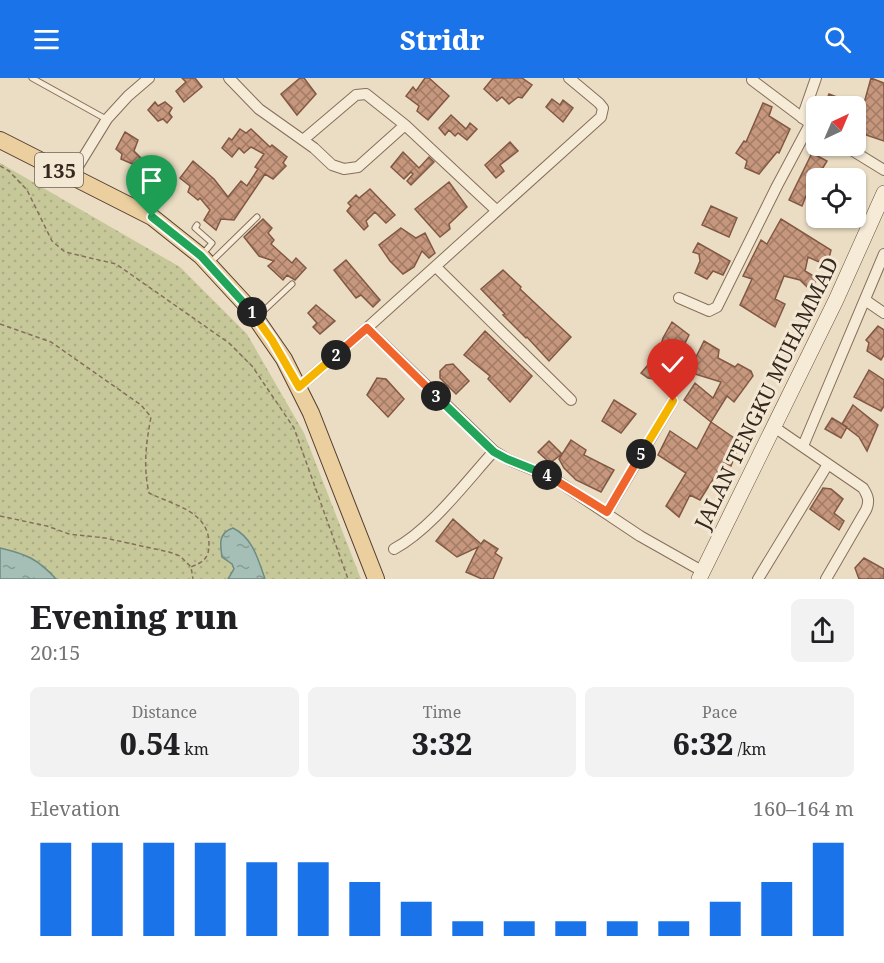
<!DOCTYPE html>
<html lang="en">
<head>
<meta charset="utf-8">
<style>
	:root { --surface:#fff; --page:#f2f2f2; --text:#202124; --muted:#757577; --accent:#1a73e8 }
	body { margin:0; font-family:"Noto Serif",serif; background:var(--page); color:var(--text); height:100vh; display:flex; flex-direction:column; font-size:22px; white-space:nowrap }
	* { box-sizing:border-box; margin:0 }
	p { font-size:20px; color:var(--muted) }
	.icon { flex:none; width:33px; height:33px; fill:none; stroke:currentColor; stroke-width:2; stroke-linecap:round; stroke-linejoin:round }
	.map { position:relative; height:501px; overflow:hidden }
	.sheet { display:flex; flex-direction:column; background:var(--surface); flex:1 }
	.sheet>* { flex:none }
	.needle { width:39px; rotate:44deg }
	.tools { position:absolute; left:806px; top:18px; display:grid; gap:12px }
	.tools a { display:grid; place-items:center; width:60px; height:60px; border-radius:9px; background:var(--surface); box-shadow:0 2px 4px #0004; font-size:30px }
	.pin { position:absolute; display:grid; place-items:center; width:51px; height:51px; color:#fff; margin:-62px -26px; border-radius:50% 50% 50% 0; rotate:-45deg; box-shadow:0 0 6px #0007 }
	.pin .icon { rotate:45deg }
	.km { position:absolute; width:30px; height:30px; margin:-15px; border-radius:50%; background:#222; color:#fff; font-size:16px; line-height:30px; text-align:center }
	.round { display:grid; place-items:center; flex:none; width:63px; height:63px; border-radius:9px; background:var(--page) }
	.overview { display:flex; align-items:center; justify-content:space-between; height:102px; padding:0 30px }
	h1 { font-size:33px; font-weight:800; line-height:45px }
	.stats { display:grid; grid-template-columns:repeat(3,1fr); gap:9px; height:102px; padding:6px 30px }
	.stats div { display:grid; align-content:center; border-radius:9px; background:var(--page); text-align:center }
	.stats b { font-size:30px; font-weight:800 }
	.stats small { font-size:16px; font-weight:400 }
	.stats p { font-size:16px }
	.chart { height:168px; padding:12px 30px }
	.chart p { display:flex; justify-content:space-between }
	.chart svg { width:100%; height:108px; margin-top:6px; stroke:var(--accent); stroke-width:6 }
	header { display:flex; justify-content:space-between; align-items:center; height:78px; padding:0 30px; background:var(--accent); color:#fff; font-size:27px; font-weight:800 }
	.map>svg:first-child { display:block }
	.grass { fill:url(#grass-dots) }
	.water { fill:url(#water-ripples); stroke:#6d8c82; stroke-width:1.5 }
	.building { fill:url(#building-cross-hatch); stroke:#825843; stroke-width:1.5 }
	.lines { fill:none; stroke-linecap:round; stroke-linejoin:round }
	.service-casing { stroke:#856f5c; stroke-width:7 }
	.minor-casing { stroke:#856f5c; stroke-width:12 }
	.secondary-casing { stroke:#66503f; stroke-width:16 }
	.primary-casing { stroke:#533e30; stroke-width:18 }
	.path { stroke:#856f5c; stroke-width:1.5; stroke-dasharray:4.5 3; stroke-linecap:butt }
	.service { stroke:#f6ebd7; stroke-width:5 }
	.minor { stroke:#f6ebd7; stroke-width:10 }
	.secondary { stroke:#f6ebd7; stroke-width:15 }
	.primary { stroke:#eccf9f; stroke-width:16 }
	.split-1-casing { stroke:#fff; stroke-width:12 }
	.split-2-casing { stroke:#fff; stroke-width:12 }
	.split-3-casing { stroke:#fff; stroke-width:12 }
	.split-4-casing { stroke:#fff; stroke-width:12 }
	.split-5-casing { stroke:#fff; stroke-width:12 }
	.split-6-casing { stroke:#fff; stroke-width:12 }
	.split-1 { stroke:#22a559; stroke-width:8 }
	.split-2 { stroke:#f5b400; stroke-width:8 }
	.split-3 { stroke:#f0652b; stroke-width:8 }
	.split-4 { stroke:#22a559; stroke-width:8 }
	.split-5 { stroke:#f0652b; stroke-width:8 }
	.split-6 { stroke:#f5b400; stroke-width:8 }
	.labels { text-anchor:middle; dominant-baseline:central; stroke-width:6; stroke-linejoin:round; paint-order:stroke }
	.shield { fill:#f3e8d3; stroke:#6f6255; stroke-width:1.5 }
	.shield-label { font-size:20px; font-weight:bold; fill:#36281f }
	.street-label { font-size:21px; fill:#36281f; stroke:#f3e8d3 }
</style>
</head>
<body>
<header><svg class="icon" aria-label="menu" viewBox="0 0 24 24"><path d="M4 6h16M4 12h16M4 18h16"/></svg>Stridr<svg class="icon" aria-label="search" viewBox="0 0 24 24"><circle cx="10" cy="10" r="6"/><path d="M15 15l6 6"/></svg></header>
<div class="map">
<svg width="884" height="501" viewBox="0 0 884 501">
	<defs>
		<pattern id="grass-dots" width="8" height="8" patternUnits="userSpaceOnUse" patternTransform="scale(1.5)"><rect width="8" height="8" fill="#c6c899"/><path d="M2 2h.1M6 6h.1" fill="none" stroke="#abac83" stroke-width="1.8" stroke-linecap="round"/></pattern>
		<pattern id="water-ripples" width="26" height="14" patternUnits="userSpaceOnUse" patternTransform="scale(1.5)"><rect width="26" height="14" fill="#a6bfb6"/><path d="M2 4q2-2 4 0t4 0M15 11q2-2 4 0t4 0" fill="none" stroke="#889b93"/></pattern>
		<pattern id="building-cross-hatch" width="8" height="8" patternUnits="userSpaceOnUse" patternTransform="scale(1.5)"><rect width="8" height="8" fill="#c7977d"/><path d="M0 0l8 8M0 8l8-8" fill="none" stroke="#a27b66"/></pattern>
	</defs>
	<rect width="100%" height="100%" fill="#ebddc4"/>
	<path class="grass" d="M0 85 180 189 247 256 304 355 361 501H0Z"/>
	<path class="water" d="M233 450C253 460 258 481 265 501H228L234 491 232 486 222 479C220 466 218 455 233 450Z
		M0 470C26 476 38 481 56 501H0Z"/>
	<path class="building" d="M182 0H195L202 9 184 24 176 13 186 4Z
		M300 0H304L316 16 297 37 281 16Z
		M425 0H429L449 18 428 42 417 33 419 28 406 18 413 9 416 13Z
		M493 0H522L532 7 522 20 518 19 509 26 502 19 497 23 484 11Z
		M871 0 884 5V63L866 57 864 47 856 45 862 28 863 29Z
		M829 16 860 28H824Z
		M552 21 560 27 563 22 573 30 563 44 546 29Z
		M155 24 158 28 165 24 172 30 169 35 172 39 167 45 163 41 158 43 148 32Z
		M763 25 772 29 769 38 790 51 779 75 777 74 759 96 745 90 747 83 736 75 744 63 746 64Z
		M451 37 466 51 470 45 477 51 467 62 458 55 455 58 449 52 445 57 439 50Z
		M240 51 246 55 251 51 270 69 272 67 287 79 283 85 286 88 273 101 265 96 234 142 221 141 216 152 204 142 210 132 200 120 198 122 188 114 190 108 180 100 193 83 214 101 228 119 241 103 247 108 258 91 255 89 264 76 251 69 244 75 239 70 232 79 222 70 229 60 232 62Z
		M125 54 138 62 134 73 141 80 135 87 121 81 122 76 116 71Z
		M510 64 518 73 500 87 504 93 496 100 485 87Z
		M403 74 419 90 429 79 434 84 411 107 407 103 413 96 411 94 404 101 391 89Z
		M812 75 827 83 821 93 828 100H816V121L806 118 802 128 789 122Z
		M449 104 467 129 449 146 450 151 440 159 415 131Z
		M370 111 395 137 386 145 375 134 366 143 368 148 364 152 347 133 351 128 348 125 356 117 359 120Z
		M711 128 737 140 729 159 702 147Z
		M263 141 272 150 268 155 274 162 271 166 292 185 296 180 306 190 295 202 287 197 283 202 268 188 274 183 259 178 244 159Z
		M781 141 831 172 829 180 819 184 808 179 805 193 817 200 812 214 800 202 784 198 775 221 785 226 775 249 740 227 752 201 743 198 761 162 767 166Z
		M401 150 416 160 425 155 435 175 429 180 422 173 414 189 403 196 390 183 379 167Z
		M698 165 730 183 723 197 713 193 707 201 695 195 700 183 699 176 693 174Z
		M346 182 380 222 373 229 361 217 356 220 334 192Z
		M503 192 521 209 520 211 571 259 549 283 527 259 526 260 503 237 505 236 481 211Z
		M316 227 335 243 320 256 313 249 317 245 308 235Z
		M672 244 689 257 673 290 677 294 672 311 659 302 648 300 641 295 659 274 663 260Z
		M878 248 884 252V277L881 282 867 273 869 265 866 262Z
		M485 253 532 298 510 324 488 301 490 298 464 277Z
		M704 263 719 272 718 280 735 289 738 286 751 293 753 298 734 324 727 318 711 344 684 322 695 305 713 320 721 304 695 296 696 291 691 289Z
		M453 286 469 303 456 316 440 300V293L446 287Z
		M869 292 884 302V328L881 333 854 319Z
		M377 300 386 301 404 321 388 339 367 317Z
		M614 322 636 336 621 355 602 343Z
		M853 327 878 347 867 373 859 359 842 346Z
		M832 340 847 349 841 360 825 351Z
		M711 344 740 364 731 388 724 384 700 422 690 417 679 439 666 428 686 395 658 377 670 353 697 371Z
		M571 362 586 372 584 377 614 392 601 414 576 402 564 390 559 381Z
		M549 363 562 376 550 385 538 374Z
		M823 410 831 411 843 421 834 435 844 443 839 452 810 431Z
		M453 441 481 466 484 462 498 471 495 475 502 480 493 501H482L466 494 478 469 457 479 436 463Z
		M864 480 884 491V501H859L855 490Z"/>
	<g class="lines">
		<g class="service-casing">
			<path id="service" d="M32 0 106 41
				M197 147 195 150 212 165 202 177
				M210 185 257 139
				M257 239 292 206"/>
		</g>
		<g class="minor-casing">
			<path id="minor" d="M229 0 259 31 314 70 332 87 344 91 358 89 405 47
				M752 2 816 50
				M802 40 816 0
				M303 62 356 17 366 16 405 47 496 132
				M845 68 884 92
				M72 98 107 41 128 18 149 0
				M436 189 571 322
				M679 220 709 233 717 229 777 108 810 46
				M865 222 884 235
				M367 250 494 373 507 381 553 400 640 458 702 493
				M299 309 367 250 601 39 603 30 599 25 569 0
				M774 349 863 410C868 418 870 423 866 432L826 501
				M803 368 884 176
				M607 434 673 323
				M394 471C431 451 465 405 494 373
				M758 501 828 386"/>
		</g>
		<g class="secondary-casing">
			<path id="secondary" d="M699 501 836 222 884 115"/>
		</g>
		<g class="primary-casing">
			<path id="primary" d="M0 62 152 139 201 178 248 229 284 281 311 335 376 501"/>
		</g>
		<path class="path" d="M0 88 9 93 27 112 52 163 65 174 116 186 229 265 252 288 294 350 348 501
			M0 246 51 264 141 327 151 339C146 365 143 389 149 415 173 427 209 433 209 466 209 481 203 484 191 489
			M0 438 47 448 69 456 105 460 169 474 180 478 191 489 193 501"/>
		<use href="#service" class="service"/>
		<use href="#minor" class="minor"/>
		<use href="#secondary" class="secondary"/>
		<use href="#primary" class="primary"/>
	</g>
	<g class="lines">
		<g class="split-1-casing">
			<path id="split-1" d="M152 139 201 178 252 234"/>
		</g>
		<g class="split-2-casing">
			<path id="split-2" d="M252 234 272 262 299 309 336 277"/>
		</g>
		<g class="split-3-casing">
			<path id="split-3" d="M336 277 367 250 436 318"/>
		</g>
		<g class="split-4-casing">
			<path id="split-4" d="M436 318 494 374 507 381 547 397"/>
		</g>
		<g class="split-5-casing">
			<path id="split-5" d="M547 397 607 434 641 376"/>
		</g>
		<g class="split-6-casing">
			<path id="split-6" d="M641 376 673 323"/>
		</g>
		<use href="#split-1" class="split-1"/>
		<use href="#split-2" class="split-2"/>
		<use href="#split-3" class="split-3"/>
		<use href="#split-4" class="split-4"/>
		<use href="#split-5" class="split-5"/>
		<use href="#split-6" class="split-6"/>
	</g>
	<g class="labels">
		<rect class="shield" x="35" y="75" width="48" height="34" rx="4.5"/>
		<g class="shield-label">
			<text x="59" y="92">135</text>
		</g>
		<g class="street-label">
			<text transform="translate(766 315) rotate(-64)">JALAN TENGKU MUHAMMAD</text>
		</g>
	</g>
</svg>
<div class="tools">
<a><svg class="needle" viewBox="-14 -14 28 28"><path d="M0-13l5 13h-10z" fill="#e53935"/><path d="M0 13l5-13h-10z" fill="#757577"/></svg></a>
<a><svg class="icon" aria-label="locate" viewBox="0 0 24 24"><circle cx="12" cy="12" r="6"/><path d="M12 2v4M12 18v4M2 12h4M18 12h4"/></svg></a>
</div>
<div class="pin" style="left:152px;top:139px;background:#1e9e55"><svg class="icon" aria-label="arrive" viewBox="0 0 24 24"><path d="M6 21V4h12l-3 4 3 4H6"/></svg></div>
<div class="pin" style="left:673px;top:323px;background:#d93025"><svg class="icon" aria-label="check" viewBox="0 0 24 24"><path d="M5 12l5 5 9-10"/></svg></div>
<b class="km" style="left:252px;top:234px">1</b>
<b class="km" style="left:336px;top:277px">2</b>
<b class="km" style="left:436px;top:318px">3</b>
<b class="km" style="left:547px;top:397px">4</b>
<b class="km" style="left:641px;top:376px">5</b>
</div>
<section class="sheet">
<div class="overview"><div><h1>Evening run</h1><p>20:15</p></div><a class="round"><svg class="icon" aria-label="share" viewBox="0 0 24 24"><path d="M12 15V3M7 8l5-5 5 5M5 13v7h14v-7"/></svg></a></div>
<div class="stats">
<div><p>Distance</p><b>0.54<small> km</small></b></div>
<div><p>Time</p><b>3:32</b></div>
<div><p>Pace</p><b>6:32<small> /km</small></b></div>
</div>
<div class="chart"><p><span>Elevation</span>160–164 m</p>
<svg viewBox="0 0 160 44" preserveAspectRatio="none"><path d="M5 44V6M15 44V6M25 44V6M35 44V6M45 44V14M55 44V14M65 44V22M75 44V30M85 44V38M95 44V38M105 44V38M115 44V38M125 44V38M135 44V30M145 44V22M155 44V6"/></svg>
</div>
</section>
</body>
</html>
